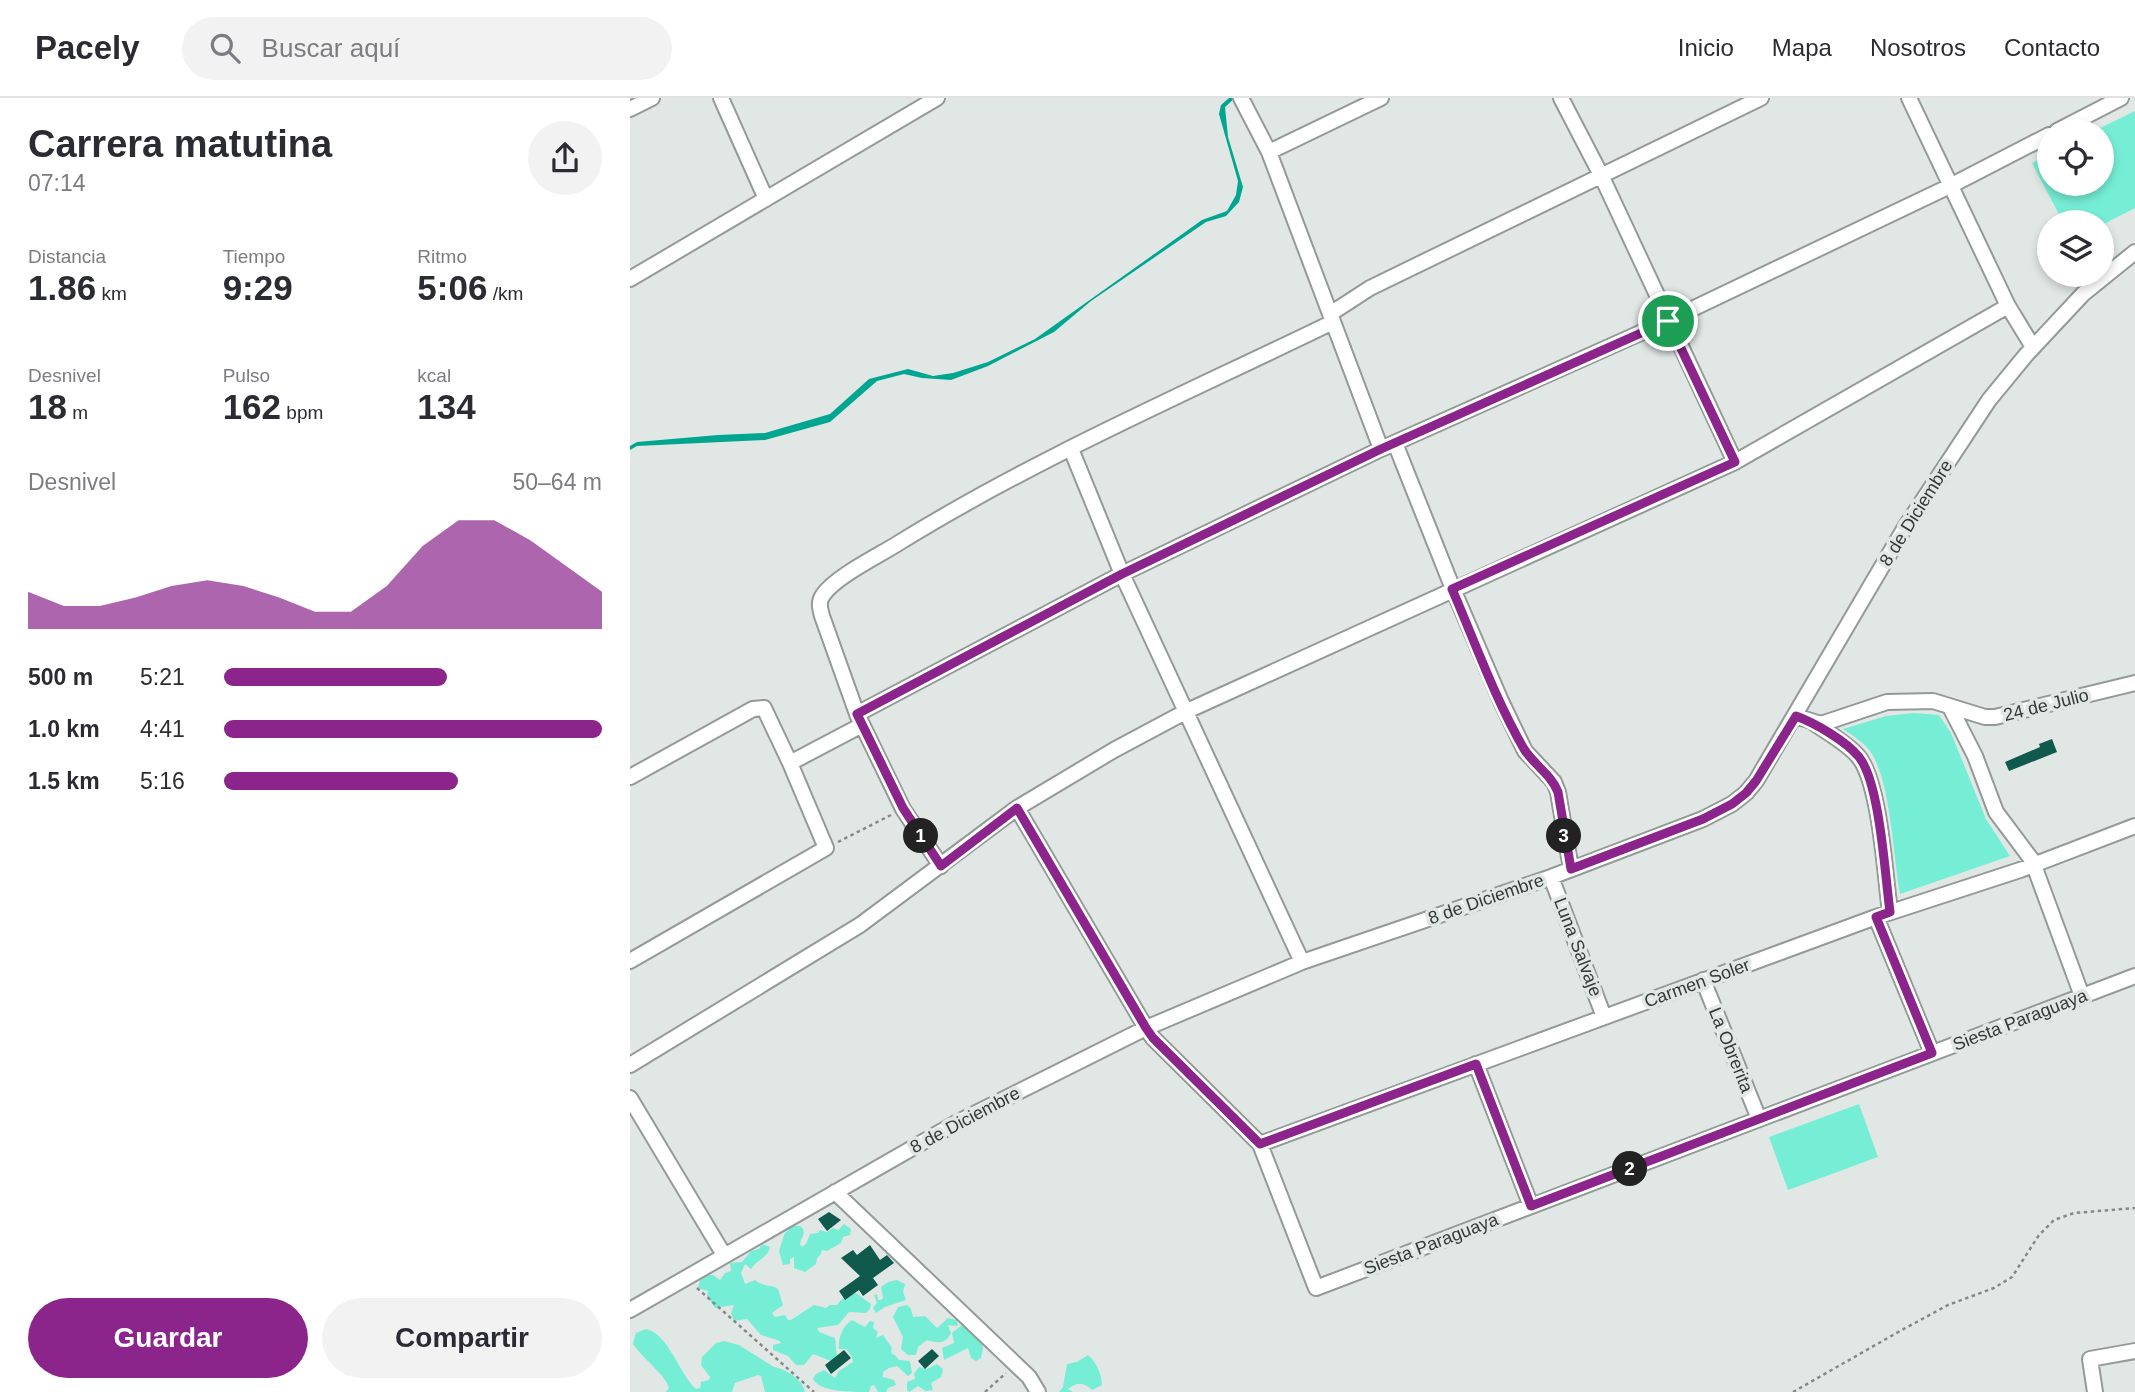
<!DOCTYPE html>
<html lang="es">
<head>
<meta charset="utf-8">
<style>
	:root { --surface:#fff; --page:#f2f2f3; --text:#2b2b33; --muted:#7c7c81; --line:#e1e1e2; --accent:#8b248b }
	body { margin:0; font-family:Helvetica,sans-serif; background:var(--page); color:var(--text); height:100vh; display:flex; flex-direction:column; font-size:26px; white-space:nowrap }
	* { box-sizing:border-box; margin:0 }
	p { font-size:23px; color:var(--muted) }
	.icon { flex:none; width:38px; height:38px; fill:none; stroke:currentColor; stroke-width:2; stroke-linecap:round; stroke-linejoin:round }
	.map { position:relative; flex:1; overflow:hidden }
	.side { display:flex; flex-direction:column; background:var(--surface); width:630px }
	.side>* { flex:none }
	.controls { position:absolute; left:1407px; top:21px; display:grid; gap:14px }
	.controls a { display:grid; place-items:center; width:77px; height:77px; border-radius:50%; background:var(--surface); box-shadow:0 4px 10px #0003; font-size:35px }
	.pin { position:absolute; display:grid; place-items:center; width:60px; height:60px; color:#fff; margin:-30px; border:4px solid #fff; border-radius:50%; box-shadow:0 2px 7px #0007 }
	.km { position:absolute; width:35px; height:35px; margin:-18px; border-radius:50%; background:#222; color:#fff; font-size:19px; line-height:35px; text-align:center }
	.round { display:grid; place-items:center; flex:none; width:74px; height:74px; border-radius:37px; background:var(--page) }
	.overview { display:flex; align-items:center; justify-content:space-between; height:119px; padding:0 28px }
	h1 { font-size:38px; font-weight:600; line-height:52px }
	.figures { display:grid; grid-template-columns:repeat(3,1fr); gap:10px; height:119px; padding:7px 28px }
	.figures div { display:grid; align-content:center }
	.figures b { font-size:35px; font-weight:600 }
	.figures small { font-size:19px; font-weight:400 }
	.figures p { font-size:19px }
	.chart { height:196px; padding:14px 28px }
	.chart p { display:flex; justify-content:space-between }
	.chart svg { width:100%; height:126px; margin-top:7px; fill:var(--accent); opacity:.7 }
	.action { display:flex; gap:14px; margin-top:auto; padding:14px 28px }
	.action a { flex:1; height:80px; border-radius:42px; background:var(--accent); color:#fff; font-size:28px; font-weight:600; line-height:80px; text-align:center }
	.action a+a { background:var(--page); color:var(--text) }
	ul { padding:0 28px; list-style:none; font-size:23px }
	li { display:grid; grid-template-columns:112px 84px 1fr; align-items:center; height:52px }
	li i { height:18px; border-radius:9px; background:var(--accent) }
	header { display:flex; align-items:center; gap:42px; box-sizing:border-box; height:98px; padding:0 35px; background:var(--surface); border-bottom:2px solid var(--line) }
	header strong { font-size:33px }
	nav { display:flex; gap:38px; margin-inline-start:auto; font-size:24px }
	.search { width:490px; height:63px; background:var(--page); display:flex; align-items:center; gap:18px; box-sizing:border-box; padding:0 24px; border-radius:38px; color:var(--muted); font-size:26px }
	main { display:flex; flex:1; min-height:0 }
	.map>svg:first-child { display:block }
	.green { fill:#76eed5 }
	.water { fill:#00a68f }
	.building { fill:#0f594d }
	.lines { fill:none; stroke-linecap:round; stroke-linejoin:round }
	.minor-casing { stroke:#939a98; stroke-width:18 }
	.path { stroke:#858a88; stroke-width:2.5; stroke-dasharray:3.5 3.5; stroke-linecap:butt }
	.minor { stroke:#fff; stroke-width:14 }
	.route-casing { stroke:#fff; stroke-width:14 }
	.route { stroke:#8b248b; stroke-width:9 }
	.labels { text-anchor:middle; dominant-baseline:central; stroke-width:7; stroke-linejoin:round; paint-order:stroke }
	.street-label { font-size:18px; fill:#363938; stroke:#e1e7e5 }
</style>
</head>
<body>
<header>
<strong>Pacely</strong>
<div class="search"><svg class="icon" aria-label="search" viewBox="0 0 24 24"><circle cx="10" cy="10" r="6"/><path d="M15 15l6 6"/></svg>Buscar aquí</div>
<nav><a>Inicio</a><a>Mapa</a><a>Nosotros</a><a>Contacto</a></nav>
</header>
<main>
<section class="side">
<div class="overview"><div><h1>Carrera matutina</h1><p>07:14</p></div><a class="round"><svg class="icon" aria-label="share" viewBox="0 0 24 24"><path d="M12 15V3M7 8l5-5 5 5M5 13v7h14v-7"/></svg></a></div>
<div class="figures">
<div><p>Distancia</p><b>1.86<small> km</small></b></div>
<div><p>Tiempo</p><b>9:29</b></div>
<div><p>Ritmo</p><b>5:06<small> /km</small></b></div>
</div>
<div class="figures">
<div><p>Desnivel</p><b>18<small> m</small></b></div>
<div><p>Pulso</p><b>162<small> bpm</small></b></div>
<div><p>kcal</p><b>134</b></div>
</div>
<div class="chart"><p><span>Desnivel</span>50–64 m</p>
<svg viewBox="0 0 160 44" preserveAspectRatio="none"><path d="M0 44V31L10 36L20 36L30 33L40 29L50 27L60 29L70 33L80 38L90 38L100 29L110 15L120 6L130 6L140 13L150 22L160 31V44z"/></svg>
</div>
<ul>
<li><b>500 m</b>5:21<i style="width:59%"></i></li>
<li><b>1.0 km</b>4:41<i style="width:100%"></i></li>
<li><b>1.5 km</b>5:16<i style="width:62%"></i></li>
</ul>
<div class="action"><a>Guardar</a><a>Compartir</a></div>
</section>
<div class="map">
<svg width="1505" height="1294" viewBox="0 0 1505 1294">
	<rect width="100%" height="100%" fill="#e1e7e5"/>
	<path class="green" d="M1505 13V110L1472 127V124H1433L1402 65 1419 56V86H1472V33H1464Z
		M1284 615 1309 617 1321 635 1356 721 1380 758 1270 796C1263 757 1261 688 1242 656 1235 645 1223 638 1213 631L1256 618Z
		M1229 1006 1248 1059 1158 1092 1139 1039Z
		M214 1126 221 1131 220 1137 213 1139 211 1145 197 1153 192 1152 191 1156 187 1160 186 1166 175 1174 164 1170V1159L160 1161V1166L153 1167 149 1153 154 1137 161 1128H170C178 1134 171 1139 170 1146L172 1149 176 1146 180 1136 188 1135 190 1132 197 1134 203 1130 208 1132Z
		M132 1146 140 1149C138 1159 127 1162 121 1171L115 1166 111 1175 115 1186 125 1182C132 1189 141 1186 148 1191L153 1207 142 1215 145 1219 155 1217 158 1222H161L184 1207 196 1210 200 1207H207L212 1201 226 1195 241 1206 240 1211 236 1215 219 1214 208 1227 187 1230 189 1234 205 1240 207 1259 201 1263 183 1256 174 1267H166L158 1258 143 1252V1247L151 1245 150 1243 131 1237 117 1221 104 1223 101 1215 104 1207 85 1210 77 1198 78 1193 68 1190 70 1182 77 1177H83L90 1182 95 1175 101 1173 100 1165 112 1164 121 1153 129 1151Z
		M267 1182 275 1186 273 1194 276 1202 255 1209 246 1215 243 1210 247 1205 244 1197 247 1196 248 1202H251L253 1200 251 1189 258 1184Z
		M277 1207 281 1211 283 1219 295 1218 307 1230 318 1220 327 1222 328 1228 318 1227 321 1235C315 1247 307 1245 297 1242L288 1249 286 1257H278L271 1251 273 1239 263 1219 268 1209Z
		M222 1222 235 1229 240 1223 244 1224 243 1230 248 1234 246 1240 253 1237 262 1250 261 1255 266 1258 269 1262 280 1263 282 1275 278 1278 267 1268 259 1270 253 1274V1279L264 1282 266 1287 258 1290 256 1294H248L244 1287 241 1288 239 1294C222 1294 189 1294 183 1281L186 1276 194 1272 205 1280 209 1273 223 1264 222 1259 216 1251H209C208 1241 212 1228 222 1222Z
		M332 1227 351 1241 353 1250 351 1260 346 1263 341 1260 338 1250 314 1262 312 1250 324 1245 322 1235Z
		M16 1231C39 1236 49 1276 66 1291L70 1290 71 1284 79 1282 80 1279 71 1267 72 1259 86 1245 94 1243 109 1247 144 1269C156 1271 173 1282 175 1294H135L131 1278 128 1277 105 1285 102 1294H36L39 1290C35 1276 13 1261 3 1246L6 1235Z
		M458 1257C466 1263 472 1277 472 1287L462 1292C453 1284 448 1284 438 1291L443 1294H429L433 1289 437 1266 447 1264Z
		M307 1266 313 1271 311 1279 301 1285 303 1292 296 1293 288 1288 279 1294 277 1292V1284L285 1281 284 1276 289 1269 297 1271Z"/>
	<path class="water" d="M599 0H605L595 9 598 39 613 89 609 104 596 118 576 124 461 203 424 234 358 268 321 282 292 280 274 276 247 283 200 324 135 342 7 348 0 352V348L7 344 88 337 135 335 200 316 239 281 278 271 303 278 323 275 358 264 405 241 572 122 597 113 606 97 608 83 589 16 591 7Z"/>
	<path class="building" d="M1422 641 1427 654 1379 673 1375 664 1410 649 1409 646Z
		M199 1114 211 1122 197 1133 188 1121Z
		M240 1147 250 1162 257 1157 264 1165 243 1180 248 1187 233 1198 229 1192 215 1202 209 1193 230 1178 211 1160 223 1152 227 1157Z
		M302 1251 309 1258 295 1271 288 1263Z
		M214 1252 221 1260 201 1276 195 1267Z"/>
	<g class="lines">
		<g class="minor-casing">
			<path id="minor" d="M91 0 136 101
				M611 0 639 54 751 351
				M931 0 971 77 1105 364
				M1279 0 1378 208 1403 249
				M0 11 22 0
				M1427 33 1491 0
				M639 54 751 0
				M0 181 307 0
				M700 216 740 190 1131 0
				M765 345 823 491 871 603 895 653 924 684 928 694 941 771
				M441 351 492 476 672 864
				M1320 609 1345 658 1366 714 1402 762 1452 898
				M227 616 492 476 751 351 1037 223 1320 88 1419 37
				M1165 618 1191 626 1257 604 1303 603 1355 619H1365L1505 585
				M1184 625C1198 635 1216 645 1227 657 1250 681 1255 778 1260 814
				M160 665 232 627
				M0 679 123 611 134 610 160 665 196 750 0 863
				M387 710 516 930 523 940 630 1046 686 1190 1505 878
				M311 768 273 711 227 616 192 518C190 510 188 504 193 497 205 479 248 458 267 446 406 360 557 295 703 224
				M921 779 974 919
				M1246 819 1302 955
				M1073 882 1129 1021
				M846 966 901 1108
				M0 967 230 827 387 710 484 652 557 613 1105 364 1378 208
				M0 1000 94 1157
				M630 1046 1246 819 1390 772 1505 728
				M205 1094 399 1279 408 1294
				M0 1212 326 1025 516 930 672 864 921 779 1073 721 1102 706 1116 695 1126 683 1274 431 1359 302 1396 257 1453 196 1505 154
				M1465 1294 1460 1261 1505 1253"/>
		</g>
		<path class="path" d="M208 744 261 717
			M67 1190 184 1294
			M355 1294 376 1275
			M1163 1294 1270 1233 1318 1207 1364 1190 1382 1179 1409 1137 1424 1122 1444 1115 1505 1110"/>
		<use href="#minor" class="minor"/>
	</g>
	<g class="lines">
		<g class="route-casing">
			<path id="route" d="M1038 223 1105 364 822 491C845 544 865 601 894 651 904 667 921 676 928 694L941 771 1073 721 1102 706 1116 695 1126 683 1166 618C1185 625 1216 643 1229 659 1250 685 1255 778 1260 814L1246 819 1302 955 901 1108 846 966 630 1046 523 940 516 930 387 710 311 768 273 710 227 616 492 476 751 351Z"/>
		</g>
		<use href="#route" class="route"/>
	</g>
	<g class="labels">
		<g class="street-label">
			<text transform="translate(1286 415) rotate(-58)">8 de Diciembre</text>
			<text transform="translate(1416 607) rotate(-14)">24 de Julio</text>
			<text transform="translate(856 801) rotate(-19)">8 de Diciembre</text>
			<text transform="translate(948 849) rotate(69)">Luna Salvaje</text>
			<text transform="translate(1067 885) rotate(-20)">Carmen Soler</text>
			<text transform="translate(1390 922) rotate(-21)">Siesta Paraguaya</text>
			<text transform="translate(1101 952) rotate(68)">La Obrerita</text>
			<text transform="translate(335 1022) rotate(-28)">8 de Diciembre</text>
			<text transform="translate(801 1146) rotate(-21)">Siesta Paraguaya</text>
		</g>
	</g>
</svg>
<div class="controls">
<a><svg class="icon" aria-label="locate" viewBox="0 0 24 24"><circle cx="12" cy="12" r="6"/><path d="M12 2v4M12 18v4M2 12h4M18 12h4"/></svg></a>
<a><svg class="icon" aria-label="layers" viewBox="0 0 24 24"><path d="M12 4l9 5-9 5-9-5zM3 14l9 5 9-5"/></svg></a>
</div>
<div class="pin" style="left:1038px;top:223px;background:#1e9e55"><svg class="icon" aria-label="arrive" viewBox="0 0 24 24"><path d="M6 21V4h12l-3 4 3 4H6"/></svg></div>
<b class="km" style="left:291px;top:738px">1</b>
<b class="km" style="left:1000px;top:1071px">2</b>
<b class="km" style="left:934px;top:738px">3</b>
</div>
</main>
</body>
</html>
